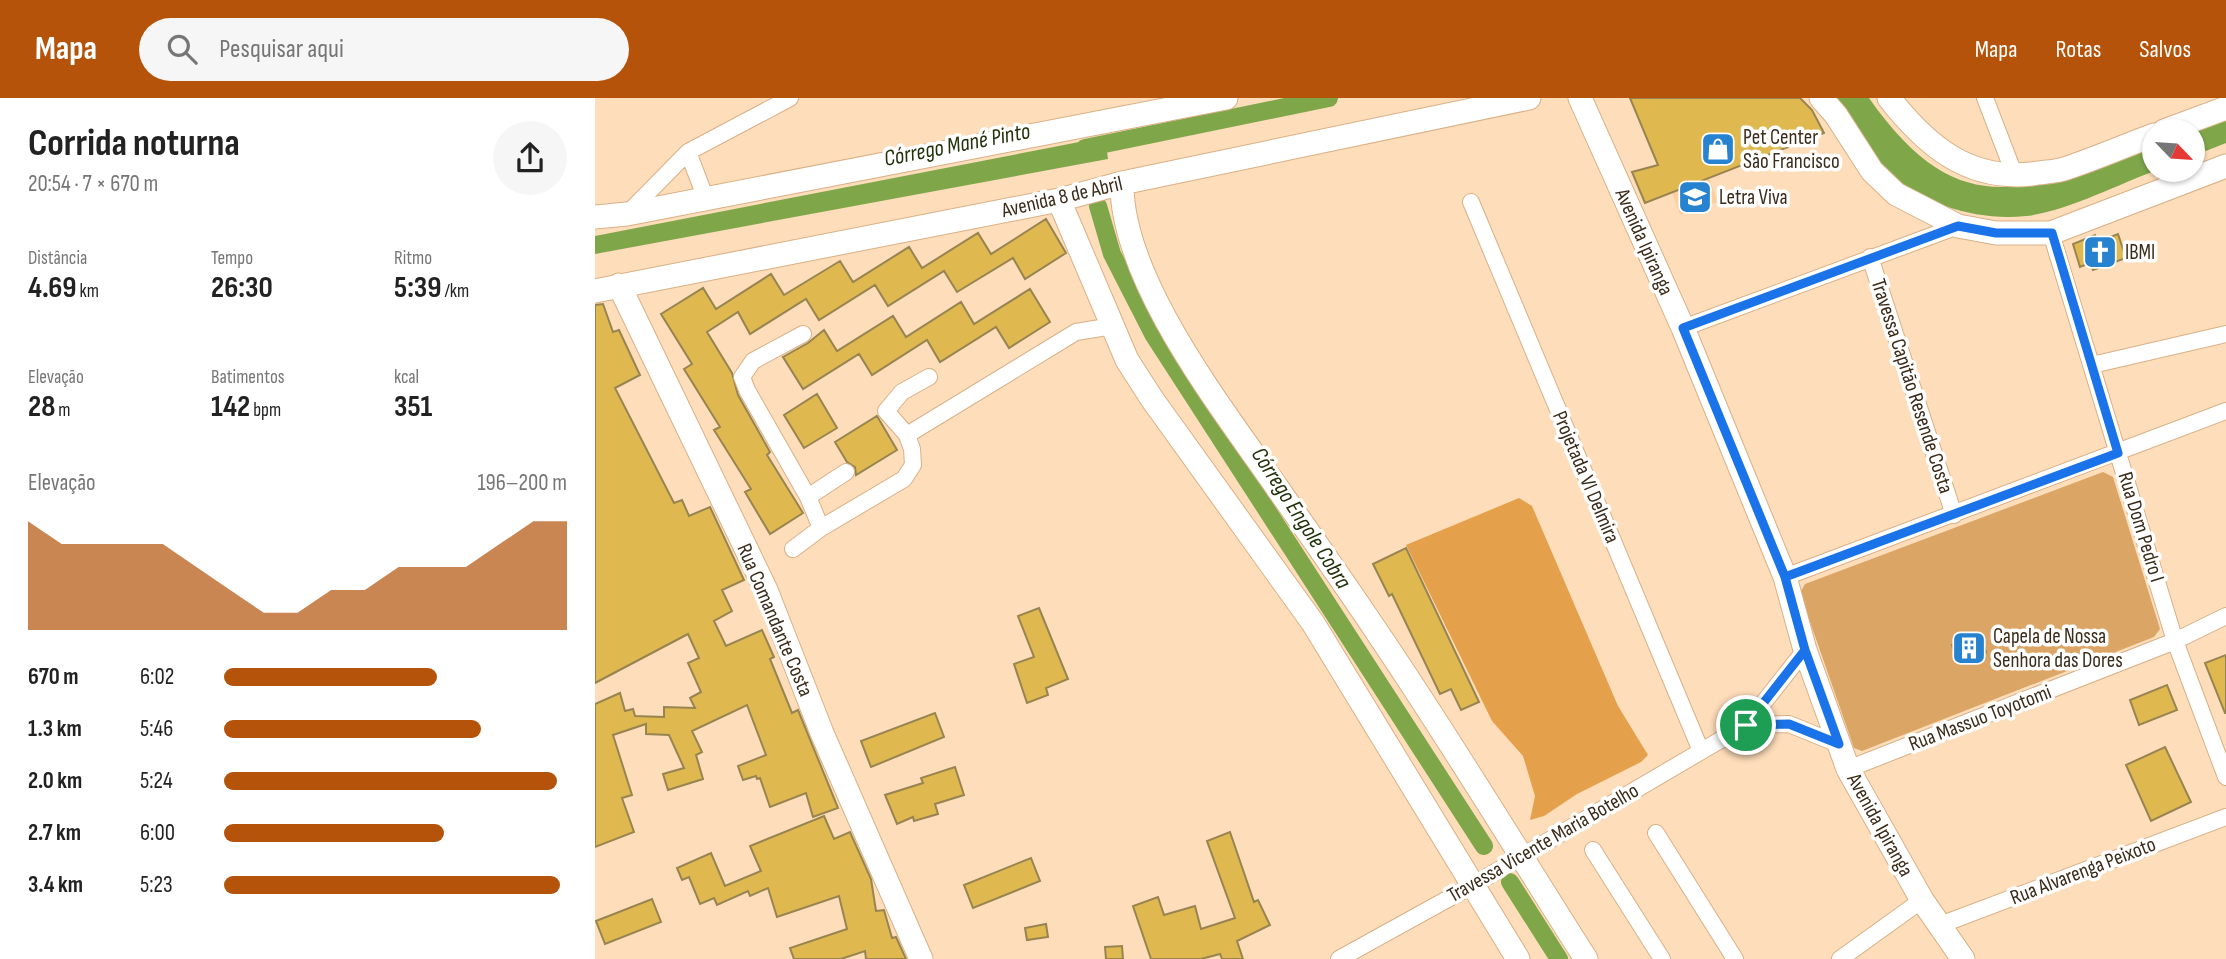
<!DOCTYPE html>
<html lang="pt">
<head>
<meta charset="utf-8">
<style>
	:root { --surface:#fff; --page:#f6f6f6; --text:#222; --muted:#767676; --accent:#b45309 }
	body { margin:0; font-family:"Sofia Sans Condensed",sans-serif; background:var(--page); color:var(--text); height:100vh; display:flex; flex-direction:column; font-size:26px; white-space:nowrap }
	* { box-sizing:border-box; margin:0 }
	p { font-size:23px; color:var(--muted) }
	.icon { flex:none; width:38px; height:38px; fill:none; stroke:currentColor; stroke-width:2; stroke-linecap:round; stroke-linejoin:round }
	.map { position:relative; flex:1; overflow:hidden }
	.side { display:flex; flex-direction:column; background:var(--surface); width:595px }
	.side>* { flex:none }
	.needle { width:46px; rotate:115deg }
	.buttons { position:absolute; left:1547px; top:21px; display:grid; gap:14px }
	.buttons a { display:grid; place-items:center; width:63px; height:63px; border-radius:50%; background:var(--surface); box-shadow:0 2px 5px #0004; font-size:35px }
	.pin { position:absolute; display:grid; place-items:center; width:60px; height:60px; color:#fff; margin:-30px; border:4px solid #fff; border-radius:50%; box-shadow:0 2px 7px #0007 }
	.round { display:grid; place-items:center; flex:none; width:74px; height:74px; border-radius:37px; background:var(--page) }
	.summary { display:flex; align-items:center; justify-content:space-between; height:119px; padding:0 28px }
	h1 { font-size:38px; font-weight:700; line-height:52px }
	.metrics { display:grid; grid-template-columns:repeat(3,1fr); gap:10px; height:119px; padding:7px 28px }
	.metrics div { display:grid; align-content:center }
	.metrics b { font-size:30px; font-weight:700 }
	.metrics small { font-size:19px; font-weight:400 }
	.metrics p { font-size:19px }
	.chart { height:196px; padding:14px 28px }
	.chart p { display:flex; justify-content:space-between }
	.chart svg { width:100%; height:126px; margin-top:7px; fill:var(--accent); opacity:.7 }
	ul { padding:0 28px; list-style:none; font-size:23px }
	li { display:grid; grid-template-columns:112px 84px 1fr; align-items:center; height:52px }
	li i { height:18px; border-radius:9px; background:var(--accent) }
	header { display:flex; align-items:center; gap:42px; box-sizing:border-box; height:98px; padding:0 35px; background:var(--accent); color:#fff }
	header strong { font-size:33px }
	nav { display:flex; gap:38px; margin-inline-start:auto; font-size:24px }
	.search { width:490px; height:63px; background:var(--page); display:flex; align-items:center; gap:18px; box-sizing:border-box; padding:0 24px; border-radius:38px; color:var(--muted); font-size:26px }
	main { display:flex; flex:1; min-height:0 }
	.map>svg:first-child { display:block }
	.built { fill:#fdcf9d }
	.green { fill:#dba566 }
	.forest { fill:#e5a04b }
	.water { fill:#7fa74a }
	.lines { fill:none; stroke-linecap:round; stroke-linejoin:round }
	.canal { stroke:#7fa74a; stroke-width:18 }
	.building { fill:#dfb950; stroke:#978451; stroke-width:2 }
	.street-casing { stroke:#d8b086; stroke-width:18 }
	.secondary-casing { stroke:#d8b086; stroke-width:25 }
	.street { stroke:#fff; stroke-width:16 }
	.secondary { stroke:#fff; stroke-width:23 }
	.route-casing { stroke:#fff; stroke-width:14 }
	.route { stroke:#1a73e8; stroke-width:9 }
	.labels { text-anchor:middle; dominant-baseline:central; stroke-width:7; stroke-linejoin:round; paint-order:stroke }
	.poi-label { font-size:21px; fill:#3b2b1a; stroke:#fff; text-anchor:start }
	.street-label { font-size:21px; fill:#3b2b1a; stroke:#fff }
	.water-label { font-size:23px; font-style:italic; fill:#21310a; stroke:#fff }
</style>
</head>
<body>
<header>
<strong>Mapa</strong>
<div class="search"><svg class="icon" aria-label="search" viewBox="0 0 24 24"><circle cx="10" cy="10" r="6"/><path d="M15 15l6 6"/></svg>Pesquisar aqui</div>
<nav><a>Mapa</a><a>Rotas</a><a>Salvos</a></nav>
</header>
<main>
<section class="side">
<div class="summary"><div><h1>Corrida noturna</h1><p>20:54 · 7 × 670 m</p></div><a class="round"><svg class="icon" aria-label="share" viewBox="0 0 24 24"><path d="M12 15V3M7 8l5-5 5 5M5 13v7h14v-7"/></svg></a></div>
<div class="metrics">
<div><p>Distância</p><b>4.69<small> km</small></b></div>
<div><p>Tempo</p><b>26:30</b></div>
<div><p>Ritmo</p><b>5:39<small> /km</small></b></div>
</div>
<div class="metrics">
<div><p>Elevação</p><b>28<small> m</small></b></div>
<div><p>Batimentos</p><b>142<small> bpm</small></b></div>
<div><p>kcal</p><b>351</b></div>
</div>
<div class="chart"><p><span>Elevação</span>196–200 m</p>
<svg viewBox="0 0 160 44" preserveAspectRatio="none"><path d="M0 44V6L10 14L20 14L30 14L40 14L50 22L60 30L70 38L80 38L90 30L100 30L110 22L120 22L130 22L140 14L150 6L160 6V44z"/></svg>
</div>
<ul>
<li><b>670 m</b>6:02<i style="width:62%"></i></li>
<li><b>1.3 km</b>5:46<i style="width:75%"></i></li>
<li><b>2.0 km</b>5:24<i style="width:97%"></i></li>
<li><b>2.7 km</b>6:00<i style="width:64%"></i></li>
<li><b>3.4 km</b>5:23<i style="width:98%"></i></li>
</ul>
</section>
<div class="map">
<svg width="1631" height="861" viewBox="0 0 1631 861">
	<rect width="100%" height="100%" fill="#feddba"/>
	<path class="built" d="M1114 80 1123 104 1085 117 1077 94Z"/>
	<path class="green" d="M1508 374 1518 379 1565 531 1559 539 1267 653 1259 650 1205 495 1210 486Z"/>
	<path class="forest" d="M924 400 937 408 1023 608 1053 657 1046 664 982 696 949 718 935 722 940 698 928 658 897 623 811 447Z"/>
	<path class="water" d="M1236 0H1274C1365 130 1433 92 1559 45V72H1562C1524 86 1470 114 1431 118 1384 123 1331 108 1296 76 1272 54 1255 26 1236 0Z
		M1631 18V45L1598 58V33Z
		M510 39 513 61 0 156V138Z"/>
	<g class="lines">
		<path class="canal" d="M490 50 734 0
			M503 108 517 156 558 236 889 748
			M915 784 964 861"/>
	</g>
	<path class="building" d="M1035 0H1205L1217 12 1229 35 1050 105 1037 74 1063 67Z
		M451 121 471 155 430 181 418 160 362 194 349 173 293 208 280 187 224 222 211 201 155 236 143 214 112 234 137 275 143 297 175 354 172 357 208 415 175 436 150 394 156 391 119 332 125 329 89 271 97 266 66 216 108 190 121 211 176 176 189 197 245 163 258 184 314 149 327 170 383 135 396 156Z
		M1523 136 1531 160 1498 172 1495 165 1485 169 1478 146 1500 137 1503 144Z
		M435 191 455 224 414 250 401 229 345 264 332 242 277 277 264 256 208 291 188 259 213 245 229 232 242 253 298 218 311 239 366 204 379 226Z
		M8 206 18 234 24 232 45 277 20 290 79 405 87 402 94 418 115 409 149 482 127 492 137 513 119 523 131 548 167 532 179 559 175 561 197 615 203 612 243 710 218 719 211 695 175 709 165 680 162 681 161 678 148 682 143 668 171 657 152 607 97 633 107 654 101 657 108 681 73 692 68 676 89 670 74 637 51 636V626L18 637 37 697 27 700 39 734 0 749V606L25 595 30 613 38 611 40 618 69 619V609L100 610 95 600 106 594 93 565 104 560 93 536 0 585V207Z
		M222 296 242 330 209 350 189 317Z
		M282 318 302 352 261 377 260 369 252 364 240 344Z
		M811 450 884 604 866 612 856 591 845 596 797 496 794 498 778 466Z
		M444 510 473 581 451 590 453 597 432 605 419 566 439 559 423 518Z
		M1386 539 1391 554 1362 562 1357 547Z
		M1631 557V615H1630L1610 565Z
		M1572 587 1582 612 1544 627 1535 602Z
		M340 615 349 639 276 669 266 643Z
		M1570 649 1596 704 1556 723 1531 667Z
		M360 669 369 697 340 706 343 716 319 723 318 719 302 726 290 697 328 685 326 680Z
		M229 718 239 741 255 734 276 781 281 813 289 812 297 840 301 839 311 861H271L270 853 246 861H199L195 850 252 831 244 798 182 819 173 790 155 798 153 793 122 807 119 800 105 806 94 779 87 782 82 770 116 755 130 788 166 773 155 748Z
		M635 734 659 804 663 802 675 827 642 843 648 861H627L625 856 606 861H556L538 808 563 799 569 817 600 808 606 831 640 820 612 743Z
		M436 760 445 783 378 810 369 787Z
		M57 801 66 824 10 846 1 823Z
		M451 826 453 839 432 842 430 830Z
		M527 848 528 861H511L510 849Z"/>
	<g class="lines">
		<g class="street-casing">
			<path id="street" d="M1390 0 1420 78
				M93 54 111 101
				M876 104 1106 653
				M32 116 93 54 195 0
				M1456 135 1580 543 1631 679
				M1275 159 1359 417
				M1088 230 1363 128
				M208 236 158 263 147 279 152 292 213 399 226 430
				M1497 267 1631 236
				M312 337 481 234 518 228
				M213 399 251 374
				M198 451 226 430 309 381 318 367 317 351 312 337 291 313 307 294 334 279
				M1190 479 1631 313
				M1151 627 1194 626 1243 646
				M1253 671 1580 543 1631 518
				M1061 735 1140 861
				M998 752 1067 861
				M1345 827 1631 719
				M744 861 878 787 1151 627 1210 552
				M1245 861 1327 802"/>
		</g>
		<g class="secondary-casing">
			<path id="secondary" d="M985 0 1088 230 1190 479 1210 552 1253 671 1327 802 1368 861
				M1226 0 1241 17 1277 73 1301 96 1363 128 1401 135H1456L1631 68
				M1294 0C1332 48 1373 83 1437 76 1448 74 1459 74 1469 71 1500 61 1529 48 1559 37
				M1569 33 1631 10
				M527 85C526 174 612 290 662 361 704 421 746 480 786 540 857 645 923 754 991 861
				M464 102 532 262 557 301 718 525 923 861
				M0 119 32 116 631 0
				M24 187 171 492 227 635 326 861
				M0 193 464 102 527 85 934 0"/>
		</g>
		<use href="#street" class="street"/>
		<use href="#secondary" class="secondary"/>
	</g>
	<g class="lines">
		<g class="route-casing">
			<path id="route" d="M1151 627 1210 552 1190 479 1523 355 1457 135H1401L1363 128 1088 230 1190 479 1210 552 1244 646 1194 626 1151 627"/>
		</g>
		<use href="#route" class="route"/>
	</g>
	<defs>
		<g id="shop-square" transform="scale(1.75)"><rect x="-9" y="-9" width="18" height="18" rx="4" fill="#2782cf" stroke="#fff"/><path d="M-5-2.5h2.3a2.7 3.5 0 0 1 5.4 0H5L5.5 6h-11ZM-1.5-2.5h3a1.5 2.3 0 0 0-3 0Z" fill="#fff"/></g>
		<g id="school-square" transform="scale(1.75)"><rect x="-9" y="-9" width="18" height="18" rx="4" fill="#2782cf" stroke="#fff"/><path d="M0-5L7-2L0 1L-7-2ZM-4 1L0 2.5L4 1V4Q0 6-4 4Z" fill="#fff"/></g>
		<g id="church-square" transform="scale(1.75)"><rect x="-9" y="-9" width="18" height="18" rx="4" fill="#2782cf" stroke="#fff"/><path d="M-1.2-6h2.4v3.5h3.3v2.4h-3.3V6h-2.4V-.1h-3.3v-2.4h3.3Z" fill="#fff"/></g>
		<g id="building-square" transform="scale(1.75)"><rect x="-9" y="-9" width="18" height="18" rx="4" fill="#2782cf" stroke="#fff"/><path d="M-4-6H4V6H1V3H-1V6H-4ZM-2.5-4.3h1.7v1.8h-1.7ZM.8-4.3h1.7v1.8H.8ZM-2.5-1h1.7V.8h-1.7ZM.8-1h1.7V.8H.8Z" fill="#fff"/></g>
	</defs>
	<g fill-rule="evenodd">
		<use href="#shop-square" x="1123" y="51"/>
		<use href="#school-square" x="1100" y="99"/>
		<use href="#church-square" x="1505" y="154"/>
		<use href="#building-square" x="1374" y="550"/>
	</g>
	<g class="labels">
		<g class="poi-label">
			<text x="1148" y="39">Pet Center<tspan x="1148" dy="24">São Francisco</tspan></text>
			<text x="1124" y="99">Letra Viva</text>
			<text x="1530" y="154">IBMI</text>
			<text x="1398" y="538">Capela de Nossa<tspan x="1398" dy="24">Senhora das Dores</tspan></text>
		</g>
		<g class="street-label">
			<text transform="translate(467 99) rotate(-13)">Avenida 8 de Abril</text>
			<text transform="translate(1049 144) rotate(66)">Avenida Ipiranga</text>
			<text transform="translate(1317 288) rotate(72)">Travessa Capitão Resende Costa</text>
			<text transform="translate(991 379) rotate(67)">Projetada VI Delmira</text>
			<text transform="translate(1546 429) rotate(73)">Rua Dom Pedro I</text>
			<text transform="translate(180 522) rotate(67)">Rua Comandante Costa</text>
			<text transform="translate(1385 620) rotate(-21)">Rua Massuo Toyotomi</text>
			<text transform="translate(1285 727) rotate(61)">Avenida Ipiranga</text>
			<text transform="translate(948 745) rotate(-30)">Travessa Vicente Maria Botelho</text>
			<text transform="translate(1488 773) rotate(-21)">Rua Alvarenga Peixoto</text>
		</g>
		<g class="water-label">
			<text transform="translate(362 47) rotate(-11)">Córrego Mané Pinto</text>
			<text transform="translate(706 420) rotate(57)">Córrego Engole Cobra</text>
		</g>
	</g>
</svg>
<div class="buttons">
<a><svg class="needle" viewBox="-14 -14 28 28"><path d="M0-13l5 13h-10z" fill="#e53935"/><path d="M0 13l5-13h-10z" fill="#767676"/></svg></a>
</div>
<div class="pin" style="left:1151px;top:627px;background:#1e9e55"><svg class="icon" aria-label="arrive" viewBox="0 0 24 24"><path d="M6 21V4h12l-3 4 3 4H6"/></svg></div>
</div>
</main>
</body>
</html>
